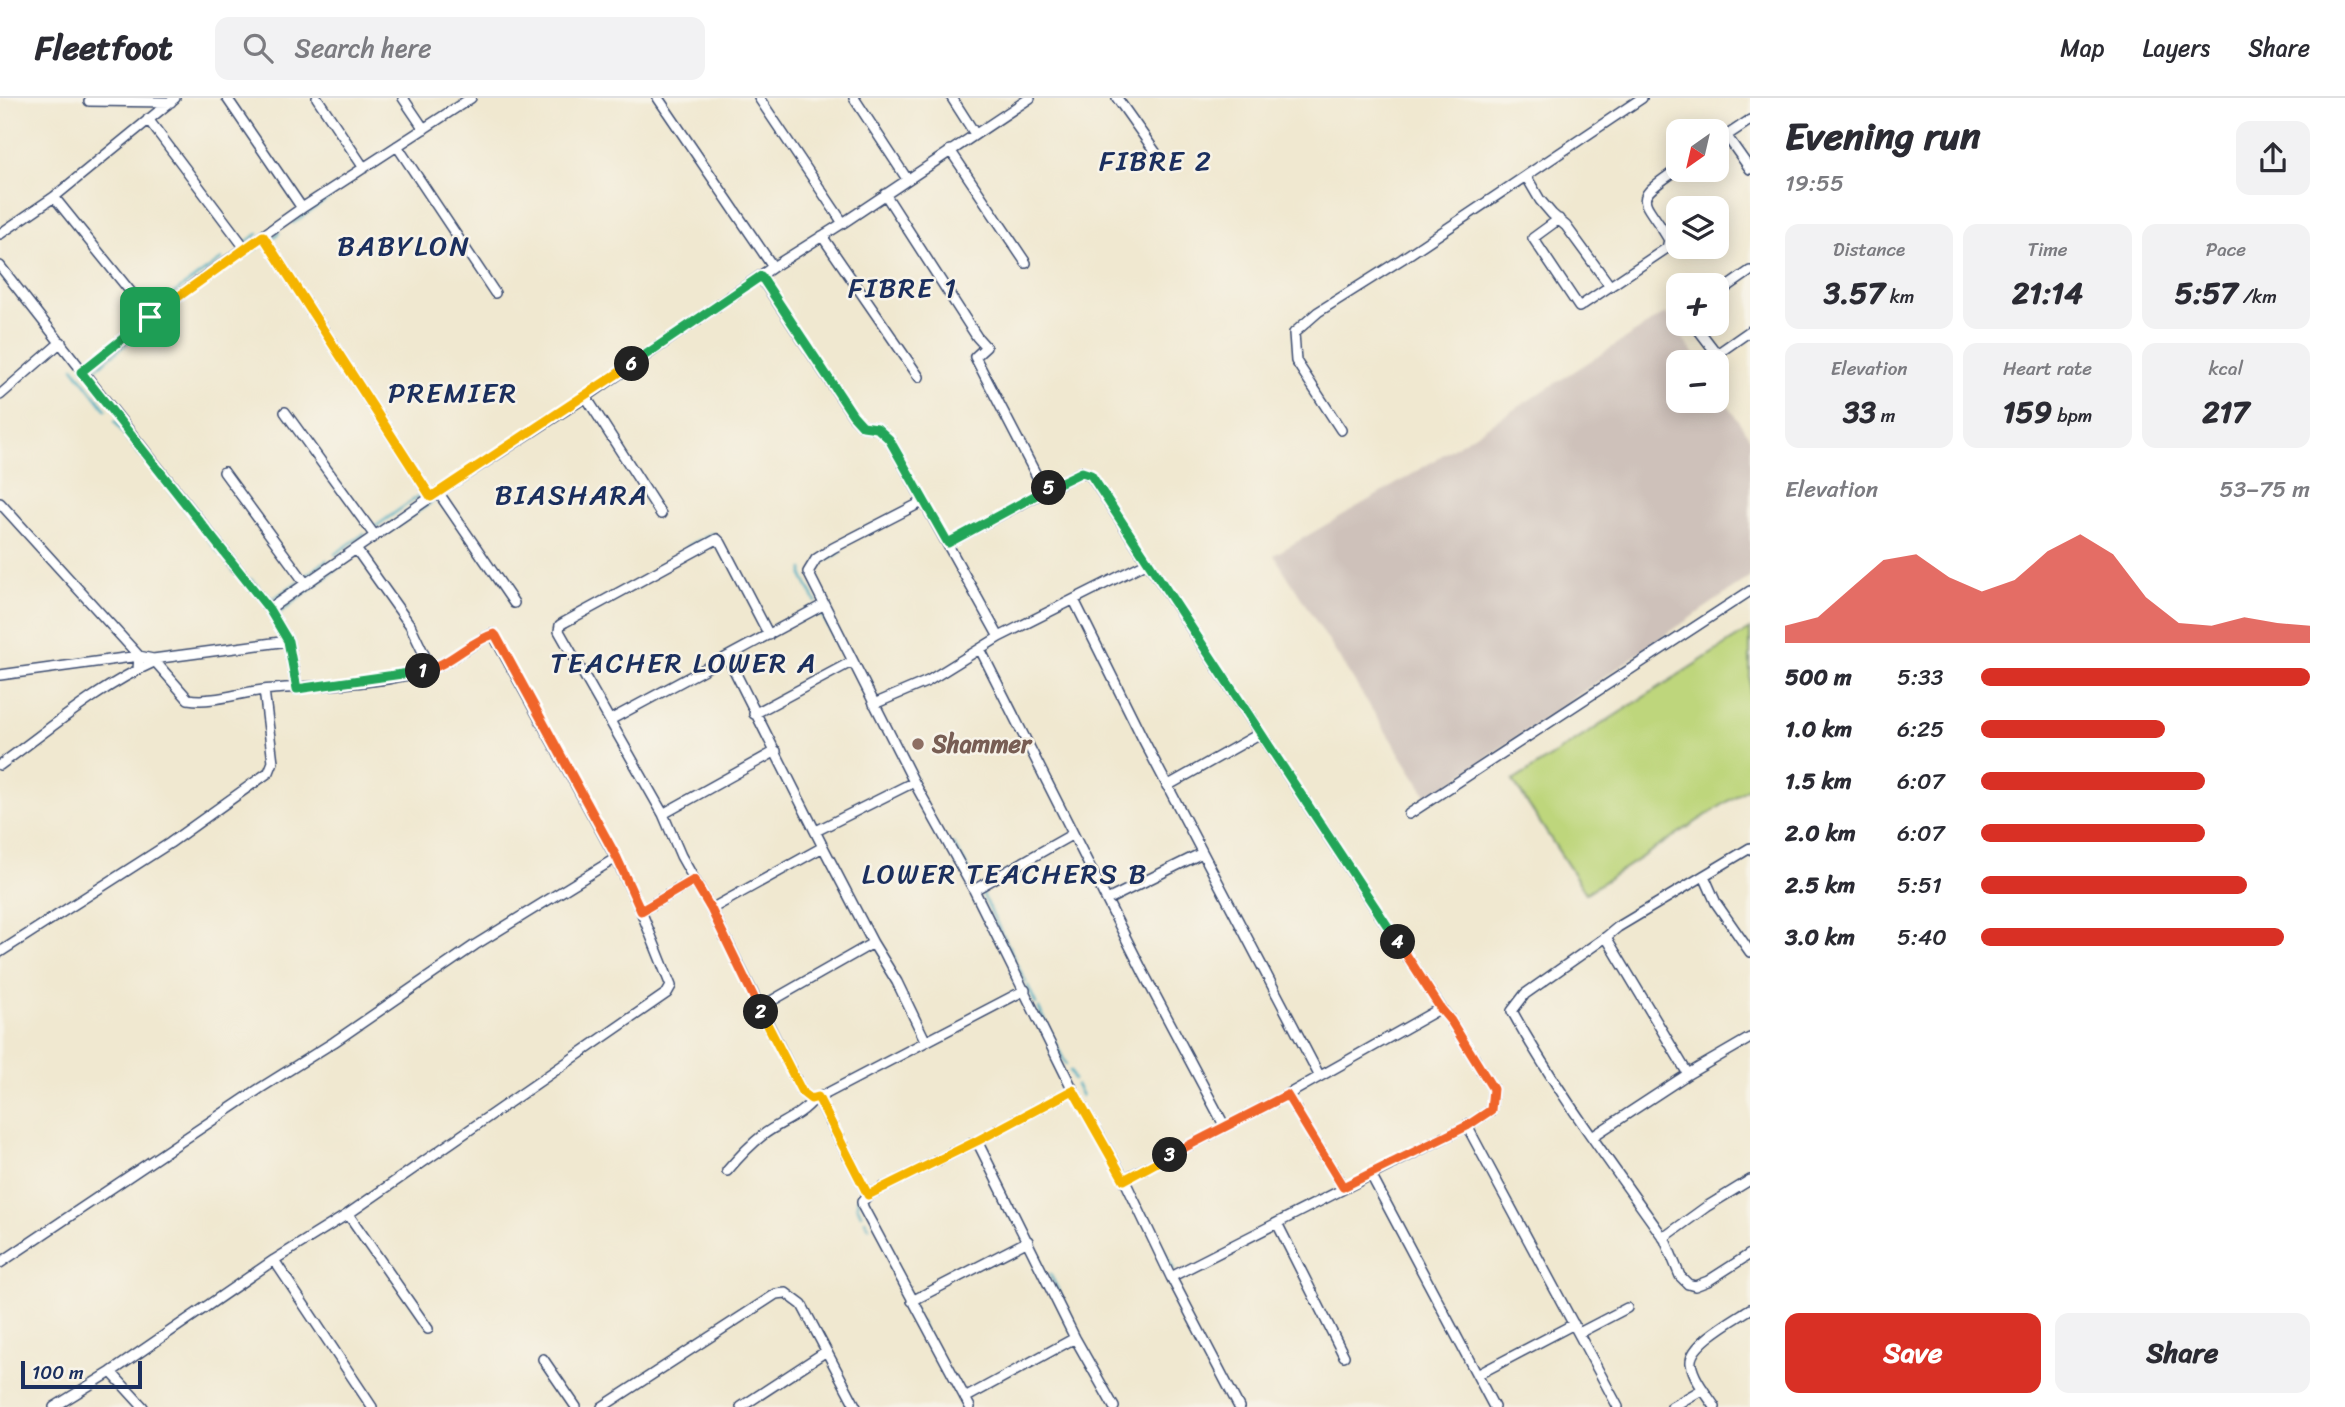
<!DOCTYPE html>
<html lang="en">
<head>
<meta charset="utf-8">
<style>
	:root { --surface:#fff; --page:#f2f2f3; --text:#2b2b33; --muted:#7c7c81; --line:#e1e1e2; --accent:#d93025 }
	body { margin:0; font-family:Sriracha,sans-serif; background:var(--page); color:var(--text); height:100vh; display:flex; flex-direction:column; font-size:26px; white-space:nowrap }
	* { box-sizing:border-box; margin:0 }
	p { font-size:23px; color:var(--muted) }
	.icon { flex:none; width:38px; height:38px; fill:none; stroke:currentColor; stroke-width:2; stroke-linecap:round; stroke-linejoin:round }
	.map { position:relative; flex:1; overflow:hidden }
	.panel { display:flex; flex-direction:column; background:var(--surface); width:595px }
	.panel>* { flex:none }
	.needle { width:46px; rotate:214deg }
	.fabs { position:absolute; left:1666px; top:21px; display:grid; gap:14px }
	.fabs a { display:grid; place-items:center; width:63px; height:63px; border-radius:14px; background:var(--surface); box-shadow:0 4px 18px #0003; font-size:35px }
	.scale { position:absolute; left:21px; bottom:18px; width:121px; box-sizing:border-box; padding-left:7px; border:4px solid #1b2f5e; border-top:0; font-size:19px; line-height:24px; white-space:nowrap; color:#1b2f5e; -webkit-text-stroke:5px #f7f3e8; paint-order:stroke }
	.pin { position:absolute; display:grid; place-items:center; width:60px; height:60px; color:#fff; margin:-30px; border-radius:14px; box-shadow:0 4px 10px #0006 }
	.km { position:absolute; width:35px; height:35px; margin:-18px; border-radius:50%; background:#222; color:#fff; font-size:19px; line-height:35px; text-align:center }
	.round { display:grid; place-items:center; flex:none; width:74px; height:74px; border-radius:14px; background:var(--page) }
	.overview { display:flex; align-items:center; justify-content:space-between; height:119px; padding:0 35px }
	h1 { font-size:38px; font-weight:700; line-height:52px }
	.stats { display:grid; grid-template-columns:repeat(3,1fr); gap:10px; height:119px; padding:7px 35px }
	.stats div { display:grid; align-content:center; border-radius:14px; background:var(--page); text-align:center }
	.stats b { font-size:30px; font-weight:700 }
	.stats small { font-size:19px; font-weight:400 }
	.stats p { font-size:19px }
	.chart { height:196px; padding:14px 35px }
	.chart p { display:flex; justify-content:space-between }
	.chart svg { width:100%; height:126px; margin-top:7px; fill:var(--accent); opacity:.7 }
	.button { display:flex; gap:14px; margin-top:auto; padding:14px 35px }
	.button a { flex:1; height:80px; border-radius:14px; background:var(--accent); color:#fff; font-size:28px; font-weight:700; line-height:80px; text-align:center }
	.button a+a { background:var(--page); color:var(--text) }
	ul { padding:0 35px; list-style:none; font-size:23px }
	li { display:grid; grid-template-columns:112px 84px 1fr; align-items:center; height:52px }
	li i { height:18px; border-radius:9px; background:var(--accent) }
	header { display:flex; align-items:center; gap:42px; box-sizing:border-box; height:98px; padding:0 35px; background:var(--surface); border-bottom:2px solid var(--line) }
	header strong { font-size:33px }
	nav { display:flex; gap:38px; margin-inline-start:auto; font-size:24px }
	.search { width:490px; height:63px; background:var(--page); display:flex; align-items:center; gap:18px; box-sizing:border-box; padding:0 24px; border-radius:14px; color:var(--muted); font-size:26px }
	main { display:flex; flex:1; min-height:0 }
	.map>svg:first-child { display:block }
	.industrial { fill:#cec1ba }
	.green { fill:#bed67b; stroke:#6c826c; stroke-width:2 }
	.lines { fill:none; stroke-linecap:round; stroke-linejoin:round }
	.stream { stroke:#3fa9bf; stroke-width:2.5 }
	.minor-casing { stroke:#3b4b6f; stroke-width:12 }
	.minor { stroke:#fff; stroke-width:9 }
	.split-1-casing { stroke:#fff; stroke-width:14 }
	.split-2-casing { stroke:#fff; stroke-width:14 }
	.split-3-casing { stroke:#fff; stroke-width:14 }
	.split-4-casing { stroke:#fff; stroke-width:14 }
	.split-5-casing { stroke:#fff; stroke-width:14 }
	.split-6-casing { stroke:#fff; stroke-width:14 }
	.split-7-casing { stroke:#fff; stroke-width:14 }
	.split-1 { stroke:#22a559; stroke-width:9 }
	.split-2 { stroke:#f0652b; stroke-width:9 }
	.split-3 { stroke:#f5b400; stroke-width:9 }
	.split-4 { stroke:#f0652b; stroke-width:9 }
	.split-5 { stroke:#22a559; stroke-width:9 }
	.split-6 { stroke:#22a559; stroke-width:9 }
	.split-7 { stroke:#f5b400; stroke-width:9 }
	.education-dot { fill:#8d6e63; stroke:#f7f3e8; stroke-width:2.5 }
	.labels { text-anchor:middle; dominant-baseline:central; stroke-width:5; stroke-linejoin:round; paint-order:stroke }
	.education-label { font-size:24px; font-weight:bold; fill:#785e54; stroke:#f7f3e8; text-anchor:start }
	.quarter-label { font-size:28px; letter-spacing:2px; fill:#1b2f5e; stroke:#f7f3e8 }
</style>
</head>
<body>
<header>
<strong>Fleetfoot</strong>
<div class="search"><svg class="icon" aria-label="search" viewBox="0 0 24 24"><circle cx="10" cy="10" r="6"/><path d="M15 15l6 6"/></svg>Search here</div>
<nav><a>Map</a><a>Layers</a><a>Share</a></nav>
</header>
<main>
<div class="map">
<svg width="1750" height="1309" viewBox="0 0 1750 1309">
	<rect width="100%" height="100%" fill="#f7f3e8"/>
	<filter id="ink" filterUnits="userSpaceOnUse"><feTurbulence type="fractalNoise" baseFrequency=".0143" numOctaves="2"/><feDisplacementMap in="SourceGraphic" scale="14" xChannelSelector="R" yChannelSelector="G"/><feConvolveMatrix kernelMatrix="1 2 1 2 8 2 1 2 1" color-interpolation-filters="sRGB"/></filter>
	<filter id="wash" filterUnits="userSpaceOnUse"><feTurbulence type="fractalNoise" baseFrequency=".00686" numOctaves="4" result="noise"/><feDisplacementMap in="SourceGraphic" scale="28" xChannelSelector="R" yChannelSelector="G"/><feGaussianBlur stdDeviation="1.57" result="paint"/><feColorMatrix in="noise" values="0 0 0 0 0 0 0 0 0 0 0 0 0 0 0 0 0 1.4 0 .05"/><feComposite in="paint" operator="in"/></filter>
	<g filter="url(#wash)">
		<rect width="100%" height="100%" fill="#f0e8d0"/>
		<path class="industrial" d="M1666 215 1699 264H1678V303H1717V291L1750 340V479L1428 700 1274 457 1403 382Z"/>
		<path class="green" d="M1750 531V689L1586 795 1513 683Z"/>
		<g class="lines">
			<path class="stream" d="M293 125 329 100
				M271 141 279 135
				M246 144 258 136
				M246 157 260 148
				M202 188 219 176
				M182 202 197 191
				M150 212 222 161
				M138 222 145 217
				M73 269 106 312
				M95 271 177 205
				M115 323 129 344
				M133 349 155 374
				M159 379 235 475
				M375 429 423 395
				M387 435 436 401
				M704 440 712 435
				M687 449 699 442
				M335 456 364 436
				M803 471V479L816 504
				M816 476 817 467 841 454
				M307 477 327 462
				M250 481 258 488
				M265 495 271 501 275 500 299 483
				M279 515 355 457
				M813 517 821 515 848 563
				M866 579 874 595
				M953 746 975 782
				M981 793 1001 834
				M1003 837 1006 844
				M1008 847 1015 863
				M1017 867 1026 884
				M1028 888 1036 906
				M1039 910 1047 929
				M1051 937 1066 966
				M1070 973 1074 982
				M1076 987 1082 998
				M1091 1032 1096 1041
				M858 1100 857 1107 861 1116
				M1145 1116 1174 1172
				M865 1122 869 1129
				M1050 1176 1068 1212
				M911 1208 915 1215
				M1070 1217 1074 1225
				M920 1224 932 1250"/>
		</g>
	</g>
	<g filter="url(#ink)">
		<g class="lines">
			<g class="minor-casing">
				<path id="minor" d="M227 0 302 110
					M317 0 364 70
					M403 0 424 31
					M658 0 773 169
					M759 0 843 125
					M854 0 907 81
					M952 0 975 36
					M1117 0 1156 55
					M89 3 171 4
					M148 21 245 150
					M1726 37 1750 71
					M1717 44 1750 22
					M397 48 495 195
					M950 52 1026 165
					M1526 78 1540 102 1552 116 1566 128 1610 188
					M885 96 977 239 986 249 975 259 1044 392
					M54 99 151 219
					M1559 121 1533 140 1579 209 1667 150 1669 142C1643 97 1629 105 1678 71
					M0 136 54 99 175 0
					M263 138 431 399
					M822 138 919 279
					M0 168 269 511 288 543 297 591
					M760 178 853 318 863 328 877 330 889 341 999 539
					M1717 196 1750 173
					M1694 226 1717 256 1750 233
					M81 274 197 184 302 110 471 0
					M0 297 61 244
					M586 299 661 416
					M285 314 375 438
					M1341 332 1296 263 1294 235 1318 214 1402 161 1642 0
					M224 374 306 486
					M438 394 514 505
					M924 403 833 450 816 461 808 474 914 684 974 792 1073 992 1124 1081 1171 1179 1239 1309
					M0 405 139 558 138 571
					M948 445 1079 375 1082 374 1091 378 1441 910 1287 997 1124 1081
					M356 451 410 527 431 571
					M1074 502 1143 641 1319 977
					M269 511 431 399 586 299 773 169 843 125 1030 0
					M769 537 721 445 717 441 565 524 560 527 559 533 663 716 681 758 711 811 802 994 811 1001 818 1000 1025 892
					M980 551 1144 876 1225 1029
					M728 560 823 749 873 845 897 884 925 942
					M0 577 139 558 153 561 288 543
					M874 606 928 583 999 539 1148 464
					M754 616 853 563
					M610 622 823 507
					M0 667C49 632 98 589 154 564
					M1167 688 1259 636
					M663 716 776 653
					M1409 716 1750 493
					M816 733 914 684
					M1704 778 1716 805 1750 854
					M974 792 1073 736
					M1107 802 1202 755
					M711 811 823 749
					M641 813 694 782
					M1606 839 1688 976
					M0 854 170 745 269 674 273 664 264 592
					M759 910 873 845
					M1287 997 1343 1089
					M818 1000 868 1097
					M1467 1028 1618 1309
					M1592 1039 1688 976 1750 940
					M977 1043 1075 1240 1114 1309
					M727 1073C738 1060 750 1047 763 1037 780 1024 801 1018 814 1001
					M1371 1077 1494 1309
					M1750 1082 1706 1109 1666 1138 1665 1142 1680 1178 1688 1186 1695 1188 1708 1183 1750 1156
					M348 1116 428 1231
					M1277 1125 1344 1258
					M1665 1142C1612 1067 1556 993 1512 913L1525 896 1606 839 1618 829 1750 750
					M274 1162 372 1309
					M0 1165 259 991 334 944 475 847 616 760
					M1171 1179 1467 1028 1491 1012 1493 991 1451 923 1441 910
					M912 1203 1028 1143
					M1579 1235 1627 1210
					M543 1261 576 1309
					M111 1274 143 1309
					M1477 1277 1574 1226
					M965 1300 1075 1240
					M54 1309 111 1274 274 1162 348 1116 667 895 671 888 641 813 616 760 493 536C471 544 455 562 433 570 384 587 315 587 263 592 239 595 212 605 188 601L153 561
					M602 1309 776 1196 786 1195 802 1207 856 1309
					M741 1309 825 1254
					M970 1309 863 1109 862 1104 868 1097 977 1043 1073 992
					M1672 1309 1703 1291
					M1715 1309C1707 1297 1693 1280 1691 1265 1689 1246 1735 1221 1750 1211"/>
			</g>
			<use href="#minor" class="minor"/>
		</g>
	</g>
	<g class="lines" filter="url(#ink)">
		<g class="split-1-casing">
			<path id="split-1" d="M150 219 81 274 269 511 288 543 297 591 423 573"/>
		</g>
		<g class="split-2-casing">
			<path id="split-2" d="M423 573C450 567 468 544 494 536L496 538 617 760 641 813 694 782 711 811 761 914"/>
		</g>
		<g class="split-3-casing">
			<path id="split-3" d="M761 914 802 994 811 1001 818 999 868 1097 977 1043 1073 992 1124 1082 1170 1057"/>
		</g>
		<g class="split-4-casing">
			<path id="split-4" d="M1170 1057 1287 997 1343 1089 1467 1028 1491 1012 1493 991 1451 923 1441 911 1398 844"/>
		</g>
		<g class="split-5-casing">
			<path id="split-5" d="M1049 390 1082 374 1091 377 1398 844"/>
		</g>
		<g class="split-6-casing">
			<path id="split-6" d="M632 266 761 178 853 317 863 328 877 330 889 341 948 445 1049 390"/>
		</g>
		<g class="split-7-casing">
			<path id="split-7" d="M150 219 263 138 431 399 632 266"/>
		</g>
		<use href="#split-1" class="split-1"/>
		<use href="#split-2" class="split-2"/>
		<use href="#split-3" class="split-3"/>
		<use href="#split-4" class="split-4"/>
		<use href="#split-5" class="split-5"/>
		<use href="#split-6" class="split-6"/>
		<use href="#split-7" class="split-7"/>
	</g>
	<circle class="education-dot" cx="918" cy="646" r="7"/>
	<g class="labels">
		<g class="education-label">
			<text x="932" y="646">Shammer</text>
		</g>
		<g class="quarter-label">
			<text x="1156" y="62">FIBRE 2</text>
			<text x="404" y="147">BABYLON</text>
			<text x="903" y="189">FIBRE 1</text>
			<text x="453" y="294">PREMIER</text>
			<text x="572" y="396">BIASHARA</text>
			<text x="684" y="564">TEACHER LOWER A</text>
			<text x="1005" y="775">LOWER TEACHERS B</text>
		</g>
	</g>
</svg>
<div class="fabs">
<a><svg class="needle" viewBox="-14 -14 28 28"><path d="M0-13l5 13h-10z" fill="#e53935"/><path d="M0 13l5-13h-10z" fill="#7c7c81"/></svg></a>
<a><svg class="icon" aria-label="layers" viewBox="0 0 24 24"><path d="M12 4l9 5-9 5-9-5zM3 14l9 5 9-5"/></svg></a>
<a>+</a>
<a>−</a>
</div>
<div class="scale">100 m</div>
<div class="pin" style="left:150px;top:219px;background:#1e9e55"><svg class="icon" aria-label="arrive" viewBox="0 0 24 24"><path d="M6 21V4h12l-3 4 3 4H6"/></svg></div>
<b class="km" style="left:423px;top:573px">1</b>
<b class="km" style="left:761px;top:914px">2</b>
<b class="km" style="left:1170px;top:1057px">3</b>
<b class="km" style="left:1398px;top:844px">4</b>
<b class="km" style="left:1049px;top:390px">5</b>
<b class="km" style="left:632px;top:266px">6</b>
</div>
<section class="panel">
<div class="overview"><div><h1>Evening run</h1><p>19:55</p></div><a class="round"><svg class="icon" aria-label="share" viewBox="0 0 24 24"><path d="M12 15V3M7 8l5-5 5 5M5 13v7h14v-7"/></svg></a></div>
<div class="stats">
<div><p>Distance</p><b>3.57<small> km</small></b></div>
<div><p>Time</p><b>21:14</b></div>
<div><p>Pace</p><b>5:57<small> /km</small></b></div>
</div>
<div class="stats">
<div><p>Elevation</p><b>33<small> m</small></b></div>
<div><p>Heart rate</p><b>159<small> bpm</small></b></div>
<div><p>kcal</p><b>217</b></div>
</div>
<div class="chart"><p><span>Elevation</span>53–75 m</p>
<svg viewBox="0 0 160 44" preserveAspectRatio="none"><path d="M0 44V38L10 35L20 25L30 15L40 13L50 21L60 26L70 22L80 12L90 6L100 13L110 28L120 37L130 38L140 35L150 37L160 38V44z"/></svg>
</div>
<ul>
<li><b>500 m</b>5:33<i style="width:100%"></i></li>
<li><b>1.0 km</b>6:25<i style="width:56%"></i></li>
<li><b>1.5 km</b>6:07<i style="width:68%"></i></li>
<li><b>2.0 km</b>6:07<i style="width:68%"></i></li>
<li><b>2.5 km</b>5:51<i style="width:81%"></i></li>
<li><b>3.0 km</b>5:40<i style="width:92%"></i></li>
</ul>
<div class="button"><a>Save</a><a>Share</a></div>
</section>
</main>
</body>
</html>
